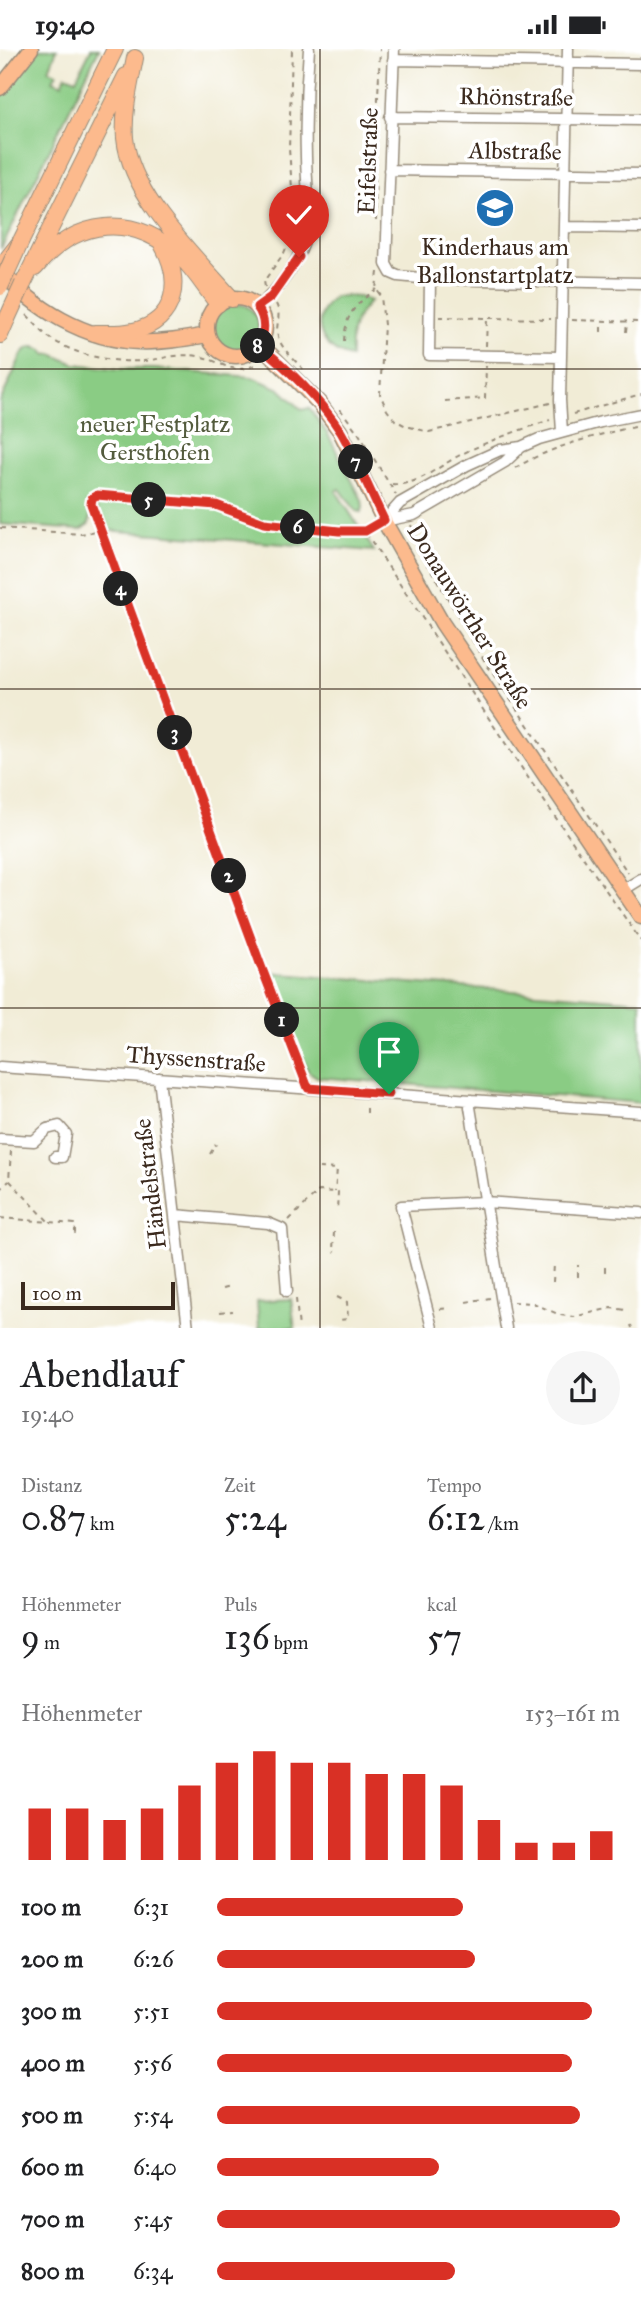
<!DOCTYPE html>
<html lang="de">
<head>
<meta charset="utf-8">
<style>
	:root { --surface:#fff; --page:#f6f6f6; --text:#202124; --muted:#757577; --accent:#d93025 }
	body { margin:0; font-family:"IM FELL Great Primer",serif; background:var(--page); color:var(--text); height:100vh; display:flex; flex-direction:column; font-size:26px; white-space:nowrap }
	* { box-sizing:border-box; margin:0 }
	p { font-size:23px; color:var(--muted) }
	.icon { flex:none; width:38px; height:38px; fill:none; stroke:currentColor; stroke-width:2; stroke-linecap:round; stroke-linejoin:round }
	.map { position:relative; height:1279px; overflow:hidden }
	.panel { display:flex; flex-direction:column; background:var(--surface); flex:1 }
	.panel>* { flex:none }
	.scale { position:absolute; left:21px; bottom:18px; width:154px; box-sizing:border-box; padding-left:7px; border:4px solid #3b2a1e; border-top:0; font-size:19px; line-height:24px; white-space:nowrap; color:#3b2a1e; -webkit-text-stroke:5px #fff; paint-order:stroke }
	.pin { position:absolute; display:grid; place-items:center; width:60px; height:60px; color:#fff; margin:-72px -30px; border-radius:50% 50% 50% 0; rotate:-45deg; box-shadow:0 0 7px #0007 }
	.pin .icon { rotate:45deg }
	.km { position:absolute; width:35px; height:35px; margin:-18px; border-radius:50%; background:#222; color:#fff; font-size:19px; line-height:35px; text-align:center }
	.round { display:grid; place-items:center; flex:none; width:74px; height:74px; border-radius:37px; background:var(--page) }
	.headline { display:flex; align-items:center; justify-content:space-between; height:119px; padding:0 21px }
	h1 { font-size:38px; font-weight:600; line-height:52px }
	.metrics { display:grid; grid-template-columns:repeat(3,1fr); gap:10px; height:119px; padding:7px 21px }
	.metrics div { display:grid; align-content:center }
	.metrics b { font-size:35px; font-weight:600 }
	.metrics small { font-size:19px; font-weight:400 }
	.metrics p { font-size:19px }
	.chart { height:196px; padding:14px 21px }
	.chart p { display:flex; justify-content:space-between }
	.chart svg { width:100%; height:126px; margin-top:7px; stroke:var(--accent); stroke-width:6 }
	ul { padding:0 21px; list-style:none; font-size:23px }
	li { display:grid; grid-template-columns:112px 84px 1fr; align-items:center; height:52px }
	li i { height:18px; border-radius:9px; background:var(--accent) }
	.status { display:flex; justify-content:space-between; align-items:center; height:49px; padding:0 35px; background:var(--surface); direction:ltr }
	.status svg { height:19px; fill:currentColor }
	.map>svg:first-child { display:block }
	.green { fill:#8acc84; stroke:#627b51; stroke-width:2 }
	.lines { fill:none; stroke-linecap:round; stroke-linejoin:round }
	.minor-casing { stroke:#968b7a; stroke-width:13 }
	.major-casing { stroke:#968b7a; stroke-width:17 }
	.highway-casing { stroke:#968b7a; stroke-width:18 }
	.path { stroke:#968b7a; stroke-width:2; stroke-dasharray:5 5; stroke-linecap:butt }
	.minor { stroke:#fff; stroke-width:10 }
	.major { stroke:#fcba8d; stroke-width:14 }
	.highway { stroke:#fcba8d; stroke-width:16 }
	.highway-bridge-casing { stroke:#968b7a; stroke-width:18; stroke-linecap:butt }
	.highway-bridge { stroke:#fcba8d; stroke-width:16 }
	.route-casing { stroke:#fff; stroke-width:14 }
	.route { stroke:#d93025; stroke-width:9 }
	.grid { fill:none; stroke:#3b2a1e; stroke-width:2; stroke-opacity:0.55 }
	.labels { text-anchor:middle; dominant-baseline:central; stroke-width:7; stroke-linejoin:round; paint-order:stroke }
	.street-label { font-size:24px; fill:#3b2a1e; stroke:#fff }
	.poi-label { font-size:24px; fill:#3b2a1e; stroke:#fff }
	.park-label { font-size:24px; fill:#535b3d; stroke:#fff }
</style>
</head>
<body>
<div class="status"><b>19:40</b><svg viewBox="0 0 49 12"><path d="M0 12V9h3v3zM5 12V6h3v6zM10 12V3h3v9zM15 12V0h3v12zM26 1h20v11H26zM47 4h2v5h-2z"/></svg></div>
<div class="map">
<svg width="641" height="1279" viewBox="0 0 641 1279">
	<rect width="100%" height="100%" fill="#fff"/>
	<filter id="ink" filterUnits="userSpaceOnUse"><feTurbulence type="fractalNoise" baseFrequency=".0143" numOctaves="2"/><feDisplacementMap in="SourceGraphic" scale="14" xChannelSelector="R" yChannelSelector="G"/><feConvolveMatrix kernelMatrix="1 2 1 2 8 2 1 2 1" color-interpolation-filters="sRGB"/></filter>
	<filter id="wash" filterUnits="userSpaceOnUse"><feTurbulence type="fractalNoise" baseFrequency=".00686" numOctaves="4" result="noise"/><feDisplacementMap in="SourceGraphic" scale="28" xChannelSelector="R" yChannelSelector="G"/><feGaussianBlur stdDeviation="1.57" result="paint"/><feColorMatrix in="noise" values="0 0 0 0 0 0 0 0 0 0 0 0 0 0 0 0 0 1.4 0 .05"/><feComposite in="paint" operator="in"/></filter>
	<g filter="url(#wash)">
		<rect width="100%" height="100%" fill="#f1ecd6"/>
		<path class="green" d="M36 0H57L49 21 57 24 53 31 62 35 66 26 76 30 91 0H99L1 200 0 48Z
			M346 247 359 248 370 252C352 272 350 281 351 308 319 302 308 267 335 248Z
			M213 278a23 23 0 1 1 46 0a23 23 0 1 1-46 0Z
			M34 298 43 301 46 306 52 305 75 315 118 320H153L252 328 280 340 302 361 309 359 327 384 362 451 363 459 361 463 356 462 340 440 336 442 374 502 104 481 96 456 87 455C92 466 93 476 80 481L0 475V353L22 305 28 299Z
			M267 923 641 952V1054L317 1028 308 1022Z
			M291 1250 295 1279H259L257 1252Z"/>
	</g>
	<g filter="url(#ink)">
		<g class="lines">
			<g class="minor-casing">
				<path id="minor" d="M394 0 386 215 391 224 398 227 430 230 641 234
					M393 11 641 15
					M390 68 641 71
					M389 121 641 125
					M565 178 641 179
					M430 230 429 306 561 308
					M257 259C269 249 277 240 286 227 317 186 307 156 306 108 305 72 306 36 309 0
					M562 383 560 351 568 0
					M384 472 400 454 467 416 500 401 521 398 539 390 601 373 641 365
					M384 472 414 466 505 413 521 398
					M623 841 641 830
					M0 1018 641 1063
					M159 1029 188 1279
					M471 1051 470 1058 506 1279
					M0 1090 34 1092 47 1080 59 1077 66 1085 62 1108H55
					M175 1166 268 1174 282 1180 287 1242
					M432 1279 401 1157 485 1153 641 1164"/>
			</g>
			<g class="major-casing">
				<path id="major" d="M0 39 31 0
					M0 220C33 260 86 291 139 293 162 294 185 290 208 286
					M207 278a29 29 0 1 1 58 0a29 29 0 1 1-58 0Z
					M258 296 270 305 320 355 340 382 384 472 442 574 641 868"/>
			</g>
			<g class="highway-casing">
				<path id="highway" d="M135 9C130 35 123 62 125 89 131 148 194 206 232 250
					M0 219 21 192 115 0
					M35 219C76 169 133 163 181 208 195 222 206 240 218 255
					M23 235 126 27
					M95 284C107 284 121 285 133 282 178 272 182 230 162 195
					M0 286 7 270"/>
			</g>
			<path class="path" d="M376 172 375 121 380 0
				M378 223 376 240 381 247 384 276 380 345 387 361 395 371 406 377 429 383 550 354
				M265 238 264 232 284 204 292 184 293 152 289 100 292 0
				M276 255C281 264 277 273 277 283 279 298 293 309 303 320
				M27 266C33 272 39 280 46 286 71 306 112 314 144 312 162 310 179 304 198 307 222 311 231 329 259 314
				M439 268 486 269
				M572 271 641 273
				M601 283V274
				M626 283 627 274
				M344 292C346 263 355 257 376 240
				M486 297 487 269 551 270
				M445 352 485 349 486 317
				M340 360 359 385 396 446
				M573 365 641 345
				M630 379 641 377
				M515 419C549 399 586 389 624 380
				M392 435C417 438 440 416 462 405 490 391 520 381 550 371
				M411 476 421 504 487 616 628 824
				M0 479 81 485 100 481
				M366 484 529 730 641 892
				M416 484 423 474
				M304 1028 261 917 91 455 92 449 97 446 216 456 264 474 339 482H365L372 478
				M367 1064V1055
				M11 1102 9 1131 49 1173
				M148 1104 157 1102
				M210 1105 216 1095
				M319 1119 337 1120 335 1143
				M0 1141 9 1132
				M0 1169 75 1175V1187
				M289 1171 319 1142 338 1143 337 1162
				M334 1183 333 1201 335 1203
				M605 1223V1214
				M578 1228V1216
				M553 1233 554 1215
				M222 1240 230 1238
				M337 1248 347 1253 348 1270 340 1271
				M296 1250 299 1279
				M466 1253 490 1249
				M513 1253 533 1254 560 1266 574 1268 611 1259 627 1261
				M440 1260 449 1259
				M220 1263 233 1262
				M631 1276 632 1279"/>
			<use href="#minor" class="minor"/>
			<use href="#major" class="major"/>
			<use href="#highway" class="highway"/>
			<g class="highway-bridge-casing">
				<path id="highway-bridge" d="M0 238 21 192
					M7 270 23 235"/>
			</g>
			<use href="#highway-bridge" class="highway-bridge"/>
		</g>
	</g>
	<g class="lines" filter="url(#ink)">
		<g class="route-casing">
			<path id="route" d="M299 208 271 248 257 258C266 271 266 283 258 296 286 317 322 353 341 383 357 411 370 442 384 471L365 482H339L264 474 216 456 97 446 92 449 91 455 261 917 308 1039 389 1045"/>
		</g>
		<use href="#route" class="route"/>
	</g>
	<path class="grid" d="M320 0V1279M0 320H641M0 640H641M0 959H641"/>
	<defs>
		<g id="school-disc" transform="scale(2.0125)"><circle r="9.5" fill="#1f6fb2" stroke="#fff"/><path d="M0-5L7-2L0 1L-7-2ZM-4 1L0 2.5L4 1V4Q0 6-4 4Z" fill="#fff"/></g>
	</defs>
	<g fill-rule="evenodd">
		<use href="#school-disc" x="495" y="159"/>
	</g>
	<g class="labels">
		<g class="street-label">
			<text transform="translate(516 48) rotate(1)">Rhönstraße</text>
			<text transform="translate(515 102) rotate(1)">Albstraße</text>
			<text transform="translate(368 112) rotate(-88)">Eifelstraße</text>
			<text transform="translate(470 567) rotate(58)">Donauwörther Straße</text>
			<text transform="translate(196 1010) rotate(4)">Thyssenstraße</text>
			<text transform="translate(150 1135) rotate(-97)">Händelstraße</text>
		</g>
		<g class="poi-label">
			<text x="495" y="198">Kinderhaus am<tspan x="495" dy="28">Ballonstartplatz</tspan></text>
		</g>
		<g class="park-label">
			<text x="155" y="375">neuer Festplatz<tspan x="155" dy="28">Gersthofen</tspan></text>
		</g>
	</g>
</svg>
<div class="scale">100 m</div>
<div class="pin" style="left:389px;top:1045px;background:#1e9e55"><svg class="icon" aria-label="arrive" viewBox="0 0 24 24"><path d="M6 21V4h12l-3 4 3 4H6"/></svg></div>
<div class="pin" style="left:299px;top:208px;background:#d93025"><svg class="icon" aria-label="check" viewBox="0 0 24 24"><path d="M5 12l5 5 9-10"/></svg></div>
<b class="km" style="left:282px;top:971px">1</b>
<b class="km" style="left:229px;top:827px">2</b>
<b class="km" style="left:175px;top:684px">3</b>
<b class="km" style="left:121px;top:540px">4</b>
<b class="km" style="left:149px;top:451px">5</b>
<b class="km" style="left:298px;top:478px">6</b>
<b class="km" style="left:356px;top:413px">7</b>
<b class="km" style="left:258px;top:297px">8</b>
</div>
<section class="panel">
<div class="headline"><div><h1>Abendlauf</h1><p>19:40</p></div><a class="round"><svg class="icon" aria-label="share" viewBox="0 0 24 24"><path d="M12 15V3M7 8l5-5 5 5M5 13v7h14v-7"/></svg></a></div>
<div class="metrics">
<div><p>Distanz</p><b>0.87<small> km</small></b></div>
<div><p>Zeit</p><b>5:24</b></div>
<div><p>Tempo</p><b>6:12<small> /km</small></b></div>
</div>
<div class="metrics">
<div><p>Höhenmeter</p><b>9<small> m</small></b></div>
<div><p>Puls</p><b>136<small> bpm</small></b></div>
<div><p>kcal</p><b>57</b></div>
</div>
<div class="chart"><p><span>Höhenmeter</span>153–161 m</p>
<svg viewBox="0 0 160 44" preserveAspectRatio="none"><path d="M5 44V26M15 44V26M25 44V30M35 44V26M45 44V18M55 44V10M65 44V6M75 44V10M85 44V10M95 44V14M105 44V14M115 44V18M125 44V30M135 44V38M145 44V38M155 44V34"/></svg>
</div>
<ul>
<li><b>100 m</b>6:31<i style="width:61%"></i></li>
<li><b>200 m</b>6:26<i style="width:64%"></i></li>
<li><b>300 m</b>5:51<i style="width:93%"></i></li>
<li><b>400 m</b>5:56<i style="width:88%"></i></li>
<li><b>500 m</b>5:54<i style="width:90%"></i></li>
<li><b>600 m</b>6:40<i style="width:55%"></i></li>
<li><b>700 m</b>5:45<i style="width:100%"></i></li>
<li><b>800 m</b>6:34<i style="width:59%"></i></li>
</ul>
</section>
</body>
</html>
